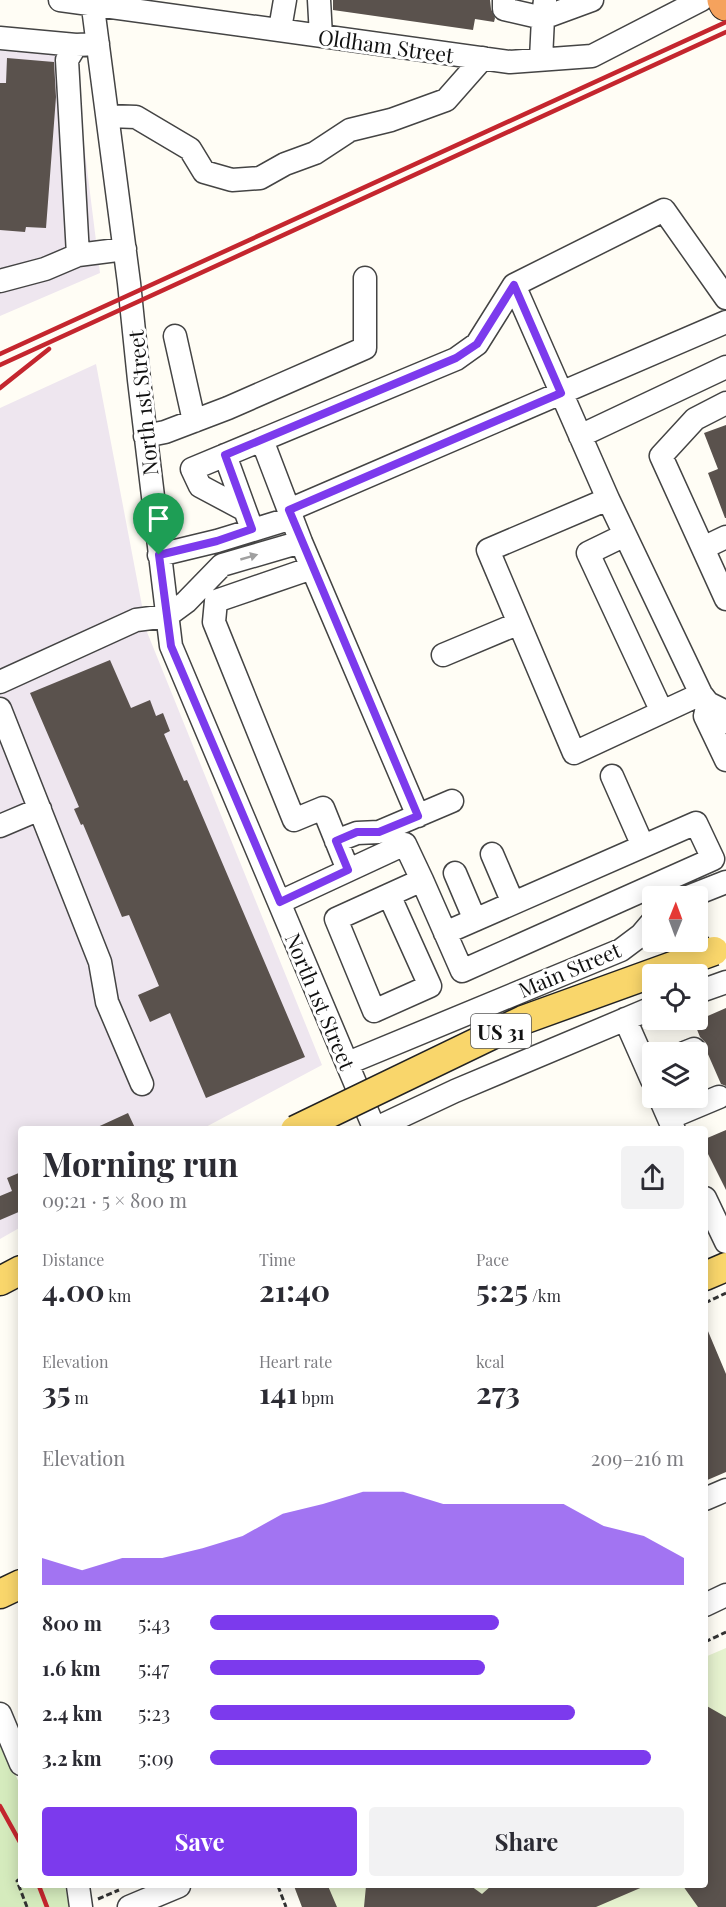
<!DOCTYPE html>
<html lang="en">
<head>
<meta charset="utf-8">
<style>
	:root { --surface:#fff; --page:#f2f2f3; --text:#2b2b33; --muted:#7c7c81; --accent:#7c3aed }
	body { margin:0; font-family:"Playfair Display",serif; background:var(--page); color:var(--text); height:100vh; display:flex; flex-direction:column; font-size:22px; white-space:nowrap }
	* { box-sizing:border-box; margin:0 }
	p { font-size:20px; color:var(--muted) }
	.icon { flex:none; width:33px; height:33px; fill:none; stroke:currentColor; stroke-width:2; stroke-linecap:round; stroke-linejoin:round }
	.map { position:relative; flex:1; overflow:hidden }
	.drawer { position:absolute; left:18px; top:1126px; width:690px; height:762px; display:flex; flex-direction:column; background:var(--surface); border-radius:6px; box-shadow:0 3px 15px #0003 }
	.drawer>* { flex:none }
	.needle { width:39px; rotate:1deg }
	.fabs { position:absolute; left:642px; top:886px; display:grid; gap:12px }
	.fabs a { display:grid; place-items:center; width:66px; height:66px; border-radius:6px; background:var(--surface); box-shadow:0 3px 15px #0003; font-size:30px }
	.pin { position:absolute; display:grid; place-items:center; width:51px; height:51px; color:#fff; margin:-62px -26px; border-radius:50% 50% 50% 0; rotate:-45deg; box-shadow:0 0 6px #0007 }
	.pin .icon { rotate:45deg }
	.round { display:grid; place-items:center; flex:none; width:63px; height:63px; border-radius:6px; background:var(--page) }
	.headline { display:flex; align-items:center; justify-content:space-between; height:102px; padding:0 24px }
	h1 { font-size:33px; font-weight:700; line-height:45px }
	.metrics { display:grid; grid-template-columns:repeat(3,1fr); gap:9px; height:102px; padding:6px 24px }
	.metrics div { display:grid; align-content:center }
	.metrics b { font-size:30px; font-weight:700 }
	.metrics small { font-size:16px; font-weight:400 }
	.metrics p { font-size:16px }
	.chart { height:168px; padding:12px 24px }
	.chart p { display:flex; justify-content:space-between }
	.chart svg { width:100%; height:108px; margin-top:6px; fill:var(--accent); opacity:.7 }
	.cta { display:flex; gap:12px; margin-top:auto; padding:12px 24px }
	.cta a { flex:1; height:69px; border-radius:6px; background:var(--accent); color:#fff; font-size:24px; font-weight:700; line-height:69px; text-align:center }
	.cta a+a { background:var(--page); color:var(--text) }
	ul { padding:0 24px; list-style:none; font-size:20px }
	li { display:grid; grid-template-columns:96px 72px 1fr; align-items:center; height:45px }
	li i { height:15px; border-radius:8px; background:var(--accent) }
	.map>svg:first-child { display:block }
	.industrial { fill:#eee6ef }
	.green { fill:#d5ebbd }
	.pitch { fill:#e6f2cf }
	.building { fill:#5a524d }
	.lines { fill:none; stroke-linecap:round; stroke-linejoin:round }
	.minor-casing { stroke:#444; stroke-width:25 }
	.major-casing { stroke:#222; stroke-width:31 }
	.highway-casing { stroke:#222; stroke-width:35 }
	.path { stroke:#333; stroke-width:3; stroke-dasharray:6 3; stroke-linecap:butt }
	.minor { stroke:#fff; stroke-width:22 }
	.major { stroke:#f9d66b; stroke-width:28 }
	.highway { stroke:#f5a25d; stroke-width:33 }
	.rail { stroke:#c4262e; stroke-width:4.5 }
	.major-bridge-casing { stroke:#222; stroke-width:31; stroke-linecap:butt }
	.major-bridge { stroke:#f9d66b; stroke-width:28 }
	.oneway { fill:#a0a0a0 }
	.route-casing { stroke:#fff; stroke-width:12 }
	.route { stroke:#7c3aed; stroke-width:8 }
	.labels { text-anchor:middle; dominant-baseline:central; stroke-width:6; stroke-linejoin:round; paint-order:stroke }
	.shield { fill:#fff; stroke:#585858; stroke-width:1.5 }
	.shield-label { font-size:20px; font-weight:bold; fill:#111 }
	.street-label { font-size:21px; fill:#111; stroke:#fff }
</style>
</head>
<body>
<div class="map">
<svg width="726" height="1907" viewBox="0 0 726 1907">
	<rect width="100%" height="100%" fill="#fffdf5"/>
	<path class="industrial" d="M0 29 71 40 100 273 0 316Z
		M96 364 147 632 322 1065 202 1129 21 1130V1227L0 1239V408Z"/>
	<path class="green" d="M0 1741 21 1787V1886H65L69 1907H0Z"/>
	<path class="pitch" d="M726 1648V1907H302L294 1886H705V1657Z"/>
	<path class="building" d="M333 0H490L491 9 495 18 494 22 475 19 473 30 333 10Z
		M7 58 54 62 56 97 46 228 26 227 25 232 0 230V83H6Z
		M726 425V518H725L708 473 718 469 704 433Z
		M110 660 131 708 150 700 156 716 163 713 170 731 164 734 184 781 187 780 305 1057 206 1098 170 1013 150 1022 138 995 159 986 129 915 122 917 83 824 81 825 74 809 79 807 30 693Z
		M726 1008V1086L721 1084 707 1052 706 1043 700 1037 694 1022Z
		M128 1113 136 1130H91Z
		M726 1130V1190L705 1148V1139Z
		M21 1172V1211L0 1220V1196L12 1191 7 1178Z
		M705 1324 726 1374V1472L705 1481Z
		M705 1705 726 1717V1907H698L683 1886H705Z
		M294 1886H328L337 1907H302Z
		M366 1886H471L482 1894 491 1886H645L596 1907H364Z"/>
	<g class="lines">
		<g class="minor-casing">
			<path id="minor" d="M60 0 510 62 592 56 701 0
				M92 0 129 283 139 380 171 646 375 1130
				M319 0 321 36
				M504 0V9L543 18 545 0
				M280 29 285 0
				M0 38 76 45
				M98 44 76 45 67 60 78 255 125 249
				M541 59 543 18 592 0
				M108 116 136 117 190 149 204 172 232 180 260 178 285 164 315 153 350 130 391 120 446 100 483 58
				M0 281 45 269 78 255
				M514 285 608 499 488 550 574 753 701 694
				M175 336 194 421
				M726 403 695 419 661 456 726 599
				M145 436 165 432 228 408 365 348V278
				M580 436 726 367
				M262 440 301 542 418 816
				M225 455 245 510
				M608 499 701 694 708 703
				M289 510 726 322
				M252 529 245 510 200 486 192 469 456 359 477 344 514 285 664 210 726 298
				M625 535 588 553 662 712
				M703 548 726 537
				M159 555 217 541 292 518
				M312 568 216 601 214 622 294 820 323 808 348 870
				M443 655 517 624
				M0 682 136 620 167 616 186 602 222 565 301 542
				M0 709 100 962 107 1002 142 1084
				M726 722 720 709 708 703 705 716 726 760
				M612 776 643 846
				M0 826 40 809
				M336 841 357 833 379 832 452 801
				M492 854 513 903
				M455 873 475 920
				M422 880 462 971 713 859 696 823 445 933
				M688 897 726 882
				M280 902 405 844 422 880 336 919 374 1011 430 986 389 895
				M698 992 726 982
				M625 1019 652 1080
				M684 1053 694 1049
				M348 1063 621 950 641 935 652 922
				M660 1098 674 1130
				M669 1118 719 1097
				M372 1130 455 1091 652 1008
				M705 1198 726 1242
				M705 1499 726 1490
				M705 1605 726 1595
				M0 1714 21 1764
				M78 1886 81 1907
				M129 1907 179 1886"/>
		</g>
		<g class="major-casing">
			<path id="major" d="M705 1276 726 1267
				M0 1281 21 1270
				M0 1594 21 1584"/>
		</g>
		<g class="highway-casing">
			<path id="highway" d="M724 0 726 4"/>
		</g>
		<path class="path" d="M705 1303 726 1293
			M705 1642 726 1632
			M21 1878 17 1881 27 1907
			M278 1886 286 1907
			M98 1899 119 1890"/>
		<use href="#minor" class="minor"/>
		<use href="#major" class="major"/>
		<use href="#highway" class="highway"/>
		<path class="rail" d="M0 354 726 22
			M0 365 726 32
			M0 388 49 349
			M0 1806 21 1844
			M39 1886 47 1907"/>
		<g class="major-bridge-casing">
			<path id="major-bridge" d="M295 1130 523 1020 714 951"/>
		</g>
		<use href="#major-bridge" class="major-bridge"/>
	</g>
	<defs><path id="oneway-solid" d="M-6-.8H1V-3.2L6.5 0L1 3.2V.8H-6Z" transform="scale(1.5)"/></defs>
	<use class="oneway" href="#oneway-solid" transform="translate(249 557) rotate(-16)"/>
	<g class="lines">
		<g class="route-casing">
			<path id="route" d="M514 285 561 393 289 510 418 816 379 832H357L336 841 348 870 280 902 171 646 159 555 217 541 252 529 225 455 456 358 477 344Z"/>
		</g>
		<use href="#route" class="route"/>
	</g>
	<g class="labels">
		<rect class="shield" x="471" y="1014" width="60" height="34" rx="4.5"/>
		<g class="shield-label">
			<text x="501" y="1031">US 31</text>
		</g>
		<g class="street-label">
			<text transform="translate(386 45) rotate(8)">Oldham Street</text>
			<text transform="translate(142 403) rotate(-96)">North 1st Street</text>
			<text transform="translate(569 969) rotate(-23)">Main Street</text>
			<text transform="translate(321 1001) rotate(67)">North 1st Street</text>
		</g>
	</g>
</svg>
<div class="fabs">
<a><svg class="needle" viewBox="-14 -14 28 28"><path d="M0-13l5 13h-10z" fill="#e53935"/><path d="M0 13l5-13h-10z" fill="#7c7c81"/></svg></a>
<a><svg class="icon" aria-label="locate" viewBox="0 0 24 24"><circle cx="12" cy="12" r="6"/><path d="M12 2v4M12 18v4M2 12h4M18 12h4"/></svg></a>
<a><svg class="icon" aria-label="layers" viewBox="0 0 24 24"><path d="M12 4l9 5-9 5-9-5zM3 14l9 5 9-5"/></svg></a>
</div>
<div class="pin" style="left:159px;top:555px;background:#1e9e55"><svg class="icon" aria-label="arrive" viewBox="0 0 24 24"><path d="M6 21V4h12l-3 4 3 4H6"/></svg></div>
<section class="drawer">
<div class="headline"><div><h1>Morning run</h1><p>09:21 · 5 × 800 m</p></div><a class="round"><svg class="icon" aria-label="share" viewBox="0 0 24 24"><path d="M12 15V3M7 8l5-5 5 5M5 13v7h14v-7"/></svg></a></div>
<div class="metrics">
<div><p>Distance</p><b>4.00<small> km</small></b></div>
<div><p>Time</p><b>21:40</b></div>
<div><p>Pace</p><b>5:25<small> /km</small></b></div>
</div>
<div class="metrics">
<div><p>Elevation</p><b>35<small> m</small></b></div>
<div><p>Heart rate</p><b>141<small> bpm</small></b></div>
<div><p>kcal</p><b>273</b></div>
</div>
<div class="chart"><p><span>Elevation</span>209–216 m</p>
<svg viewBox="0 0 160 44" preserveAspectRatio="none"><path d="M0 44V33L10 38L20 33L30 33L40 29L50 24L60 15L70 11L80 6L90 6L100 11L110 11L120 11L130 11L140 20L150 24L160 33V44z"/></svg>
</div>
<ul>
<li><b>800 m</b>5:43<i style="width:61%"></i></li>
<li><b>1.6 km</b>5:47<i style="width:58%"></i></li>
<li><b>2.4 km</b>5:23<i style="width:77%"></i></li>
<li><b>3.2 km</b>5:09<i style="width:93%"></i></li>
</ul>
<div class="cta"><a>Save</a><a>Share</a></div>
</section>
</div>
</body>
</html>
